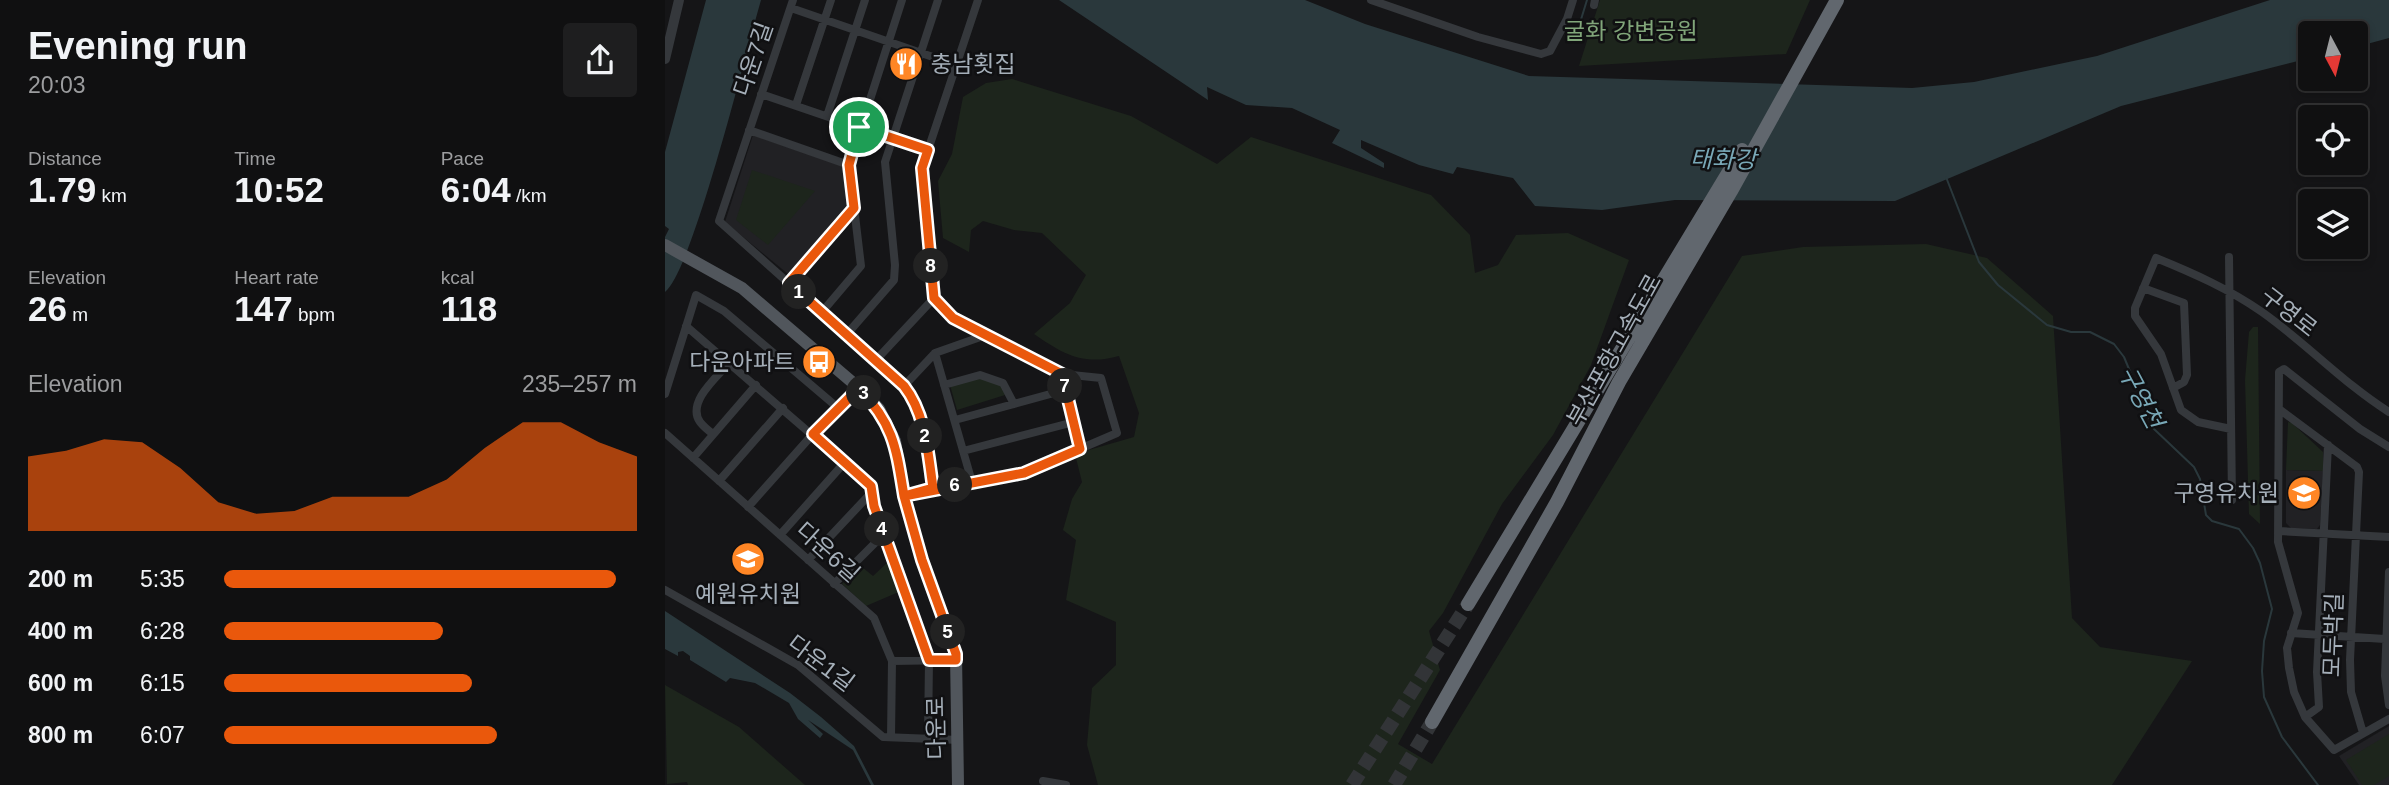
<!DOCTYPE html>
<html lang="en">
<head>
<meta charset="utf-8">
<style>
	:root { --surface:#101011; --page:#1e1e1f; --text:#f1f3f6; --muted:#9c9d9f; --line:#303031; --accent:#ea580c }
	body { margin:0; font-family:Arial,"Noto Sans KR",sans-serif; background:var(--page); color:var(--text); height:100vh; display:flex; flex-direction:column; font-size:26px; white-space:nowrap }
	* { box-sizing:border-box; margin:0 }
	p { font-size:23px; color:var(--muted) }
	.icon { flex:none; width:38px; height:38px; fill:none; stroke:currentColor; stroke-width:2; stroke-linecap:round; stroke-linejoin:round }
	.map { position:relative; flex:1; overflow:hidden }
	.panel { display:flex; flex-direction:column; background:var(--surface); width:665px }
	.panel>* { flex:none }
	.needle { width:46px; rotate:173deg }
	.controls { position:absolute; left:1633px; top:21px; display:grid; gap:14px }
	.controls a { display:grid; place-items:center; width:70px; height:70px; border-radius:7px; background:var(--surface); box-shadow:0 4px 10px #0003,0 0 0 2px var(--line); font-size:35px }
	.pin { position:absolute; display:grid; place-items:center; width:60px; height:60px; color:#fff; margin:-30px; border:4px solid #fff; border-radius:50%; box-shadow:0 2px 7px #0007 }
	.km { position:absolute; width:35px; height:35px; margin:-18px; border-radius:50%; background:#222; color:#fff; font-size:19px; line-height:35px; text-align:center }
	.round { display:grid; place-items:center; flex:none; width:74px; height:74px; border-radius:7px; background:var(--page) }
	.summary { display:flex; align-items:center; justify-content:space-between; height:119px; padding:0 28px }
	h1 { font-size:38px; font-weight:700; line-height:52px }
	.figures { display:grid; grid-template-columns:repeat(3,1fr); gap:10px; height:119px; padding:7px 28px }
	.figures div { display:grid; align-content:center }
	.figures b { font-size:35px; font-weight:700 }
	.figures small { font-size:19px; font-weight:400 }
	.figures p { font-size:19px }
	.chart { height:196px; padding:14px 28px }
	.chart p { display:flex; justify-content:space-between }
	.chart svg { width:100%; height:126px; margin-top:7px; fill:var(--accent); opacity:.7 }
	ul { padding:0 28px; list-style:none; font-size:23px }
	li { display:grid; grid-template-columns:112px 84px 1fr; align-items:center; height:52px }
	li i { height:18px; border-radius:9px; background:var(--accent) }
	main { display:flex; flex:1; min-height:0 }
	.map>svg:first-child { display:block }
	.built { fill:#212124 }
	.green { fill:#1d251c }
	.water { fill:#2a383c }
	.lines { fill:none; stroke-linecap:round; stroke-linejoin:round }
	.stream { stroke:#2a383c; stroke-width:2 }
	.motorway-tunnel { stroke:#323437; stroke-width:14; stroke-dasharray:14 7; stroke-linecap:butt }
	.minor { stroke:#35383c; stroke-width:8 }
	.tertiary { stroke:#35383c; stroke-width:10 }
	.primary { stroke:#51565c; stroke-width:12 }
	.motorway { stroke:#61676e; stroke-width:14 }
	.route-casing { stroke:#fff; stroke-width:14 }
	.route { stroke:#ea580c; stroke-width:9 }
	.labels { text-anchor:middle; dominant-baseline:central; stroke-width:5; stroke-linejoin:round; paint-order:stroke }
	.park-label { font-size:23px; fill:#81a67a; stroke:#101012 }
	.street-label { font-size:23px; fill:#a5afb9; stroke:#101012 }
	.poi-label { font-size:23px; fill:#a5afb9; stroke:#101012; text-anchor:end }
	.water-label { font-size:24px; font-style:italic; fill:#79a8b7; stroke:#101012 }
</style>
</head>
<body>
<main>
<section class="panel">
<div class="summary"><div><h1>Evening run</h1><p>20:03</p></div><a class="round"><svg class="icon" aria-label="share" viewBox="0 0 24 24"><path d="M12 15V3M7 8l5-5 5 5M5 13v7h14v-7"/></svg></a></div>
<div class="figures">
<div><p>Distance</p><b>1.79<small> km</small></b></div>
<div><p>Time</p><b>10:52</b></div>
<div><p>Pace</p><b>6:04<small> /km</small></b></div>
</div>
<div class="figures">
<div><p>Elevation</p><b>26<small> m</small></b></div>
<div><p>Heart rate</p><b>147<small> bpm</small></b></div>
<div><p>kcal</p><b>118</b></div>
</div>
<div class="chart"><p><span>Elevation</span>235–257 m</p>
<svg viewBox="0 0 160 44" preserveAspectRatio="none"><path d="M0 44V18L10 16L20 12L30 13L40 22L50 34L60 38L70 37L80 32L90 32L100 32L110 26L120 15L130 6L140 6L150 13L160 18V44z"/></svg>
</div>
<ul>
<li><b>200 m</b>5:35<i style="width:95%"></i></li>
<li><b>400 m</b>6:28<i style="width:53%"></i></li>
<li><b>600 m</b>6:15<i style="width:60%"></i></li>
<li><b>800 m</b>6:07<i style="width:66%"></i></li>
</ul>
</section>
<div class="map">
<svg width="1724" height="785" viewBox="0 0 1724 785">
	<rect width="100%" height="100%" fill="#151517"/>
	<path class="built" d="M88 135 180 167 186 220 134 283 60 222Z
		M1621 470 1658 471 1655 525 1652 529 1626 528 1621 523Z
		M1724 726V785H1694L1674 756Z"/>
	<path class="green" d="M935 0H1145L1121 54 914 66Z
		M347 79 466 116 552 164 586 137 766 195 805 235 810 273 833 265 851 235 903 233 964 260 926 365 888 435 837 504 778 613 764 631 775 670 733 744 767 764 1077 256 1138 247 1261 244 1322 258 1388 316 1407 618 1435 647 1527 661 1447 785H433L422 745 427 688 451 665V622L401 600 411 540 398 530 407 499 417 482 410 454 469 437 474 413 454 356C418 366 398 354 369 334L405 303 421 275 377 233 349 230 318 221 306 230 304 252 278 238 273 181 287 154 298 97 321 83Z
		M87 170 150 191 103 245 71 220Z
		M1588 327H1593L1595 524 1584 514 1580 380 1584 332Z
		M315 377 337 385 340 395 292 410 285 385Z
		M1623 422 1627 423 1658 452V471L1621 470Z
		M223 562 236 591 201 606 177 584 192 563 208 576Z
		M0 685 74 727 140 785H23L22 782 2 784Z
		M1724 734V776L1709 785H1697L1681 760Z"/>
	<path class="water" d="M41 0H96C82 48 28 270 0 292V237L4 229 0 226V152Z
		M394 0H640L700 24 864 76 1247 88 1309 82 1432 56 1605 0H1724V38L1691 47 1690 33H1645V58L1456 106 1230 201 1010 200 937 210 870 206 848 178 792 167 788 174 754 165 696 140V148L719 163V168L667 143 675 130 627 108 581 105 542 87 543 100Z
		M0 611 125 693 156 717 189 746 209 785H206L188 750 143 720 158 734 155 738 133 719 124 703 90 683 65 678 61 682 25 660V656L18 651 13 652V656L0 649Z"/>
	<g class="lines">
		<path class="stream" d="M914 26 922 0
			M1281 177 1314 262 1333 285 1382 325 1406 332H1425L1449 344 1459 357 1489 429 1529 467 1535 479 1541 515 1547 521 1574 529 1588 548 1595 563 1607 609 1599 641 1597 671 1599 697 1617 737 1653 785"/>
		<path class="motorway-tunnel" d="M687 785 803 604
			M729 785 767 722"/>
		<path class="minor" d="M128 0 54 221 239 386C261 414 263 454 268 488
			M706 0 813 37 876 54 885 51 902 19 908 0
			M929 5 930 0
			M126 8 291 65
			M96 94 263 151
			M131 105 166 0
			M162 116 200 0
			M84 130 184 165
			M1564 257 1567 500
			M124 283 189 208
			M1478 288 1519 303 1522 375 1519 382 1508 388
			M157 312 196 266 184 165 237 0
			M21 326 206 486 209 506 264 660 263 737
			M182 334 229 280 230 265 220 162 273 0
			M270 353 307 482
			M211 360 269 298
			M397 374 415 449
			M279 385 315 375 338 383 349 404
			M239 386 270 353 321 335
			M0 394 31 295 59 311 172 407
			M1614 409 1692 467 1694 472 1685 660 1686 692 1698 733
			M290 420 400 390
			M1566 429 1533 422 1516 410 1496 354 1470 316V308L1491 258C1528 273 1564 289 1597 312 1641 343 1678 383 1724 412
			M0 433 209 618 227 661 226 737
			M48 434C44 431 39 427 35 422 21 402 53 376 64 363
			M1724 447 1695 429 1619 369 1614 372 1613 542 1633 613 1622 648 1624 668 1629 692 1640 717 1669 750 1724 719
			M298 451 409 422
			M28 458 91 385
			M54 481 118 408
			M239 496 359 473 452 433 436 378 397 374 288 318 269 298 257 168 313 0
			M83 507 172 407 194 388
			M1614 531 1724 537
			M115 535 180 462
			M143 560 207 492
			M1724 572 1720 676 1724 705
			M169 584 219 534
			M0 590 133 665 218 737 294 740
			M1626 633 1720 639
			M227 661 291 660
			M1640 717 1654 707 1652 672 1663 445
			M378 781 401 785"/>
		<path class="tertiary" d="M0 59 14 0"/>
		<path class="primary" d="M0 245 77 288 194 388 214 409 230 441 240 499 257 560 291 654 293 785"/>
		<path class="motorway" d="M803 604 1077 150
			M767 722 892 502 954 382 1066 191 1172 0"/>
	</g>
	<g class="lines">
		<g class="route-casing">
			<path id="route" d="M194 127 184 165 189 208 124 283 239 386C261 414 263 454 268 488L239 496C231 447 229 425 194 388L148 434 206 486 209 506 264 660H291V654L257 560 239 496 359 473 415 449 397 374 288 318 269 298 257 168 263 150 194 127"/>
		</g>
		<use href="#route" class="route"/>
	</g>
	<defs>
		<g id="restaurant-disc" transform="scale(1.75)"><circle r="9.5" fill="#ff8625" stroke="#101012"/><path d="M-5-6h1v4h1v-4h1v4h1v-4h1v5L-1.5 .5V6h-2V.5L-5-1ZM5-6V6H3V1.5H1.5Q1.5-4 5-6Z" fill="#fff"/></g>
		<g id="bus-disc" transform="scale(1.75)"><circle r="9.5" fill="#ff8625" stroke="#101012"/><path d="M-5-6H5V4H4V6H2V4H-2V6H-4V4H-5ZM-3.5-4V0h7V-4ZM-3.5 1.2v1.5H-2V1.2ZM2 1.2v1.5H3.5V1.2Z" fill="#fff"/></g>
		<g id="school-disc" transform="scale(1.75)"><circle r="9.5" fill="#ff8625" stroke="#101012"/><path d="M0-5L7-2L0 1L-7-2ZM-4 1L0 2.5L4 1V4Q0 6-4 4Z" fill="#fff"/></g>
	</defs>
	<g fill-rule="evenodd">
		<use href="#restaurant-disc" x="241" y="64"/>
		<use href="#bus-disc" x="154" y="362"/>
		<use href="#school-disc" x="1639" y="493"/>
		<use href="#school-disc" x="83" y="559"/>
	</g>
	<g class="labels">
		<g class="park-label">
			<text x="966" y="31">굴화 강변공원</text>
		</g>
		<g class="street-label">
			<text transform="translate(88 59) rotate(-71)">다운7길</text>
			<text transform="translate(1624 312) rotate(38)">구영로</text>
			<text transform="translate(949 350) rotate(-61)">부산포항고속도로</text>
			<text transform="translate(163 552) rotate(42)">다운6길</text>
			<text transform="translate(1668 635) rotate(-88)">모두박길</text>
			<text transform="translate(156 663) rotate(37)">다운1길</text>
			<text transform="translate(271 728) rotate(-91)">다운로</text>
		</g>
		<g class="poi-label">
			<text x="266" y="64" text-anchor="start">충남횟집</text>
			<text x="130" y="362">다운아파트</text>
			<text x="1614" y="493">구영유치원</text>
			<text x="83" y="594" text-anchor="middle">예원유치원</text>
		</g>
		<g class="water-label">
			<text transform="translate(1058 159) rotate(1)">태화강</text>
			<text transform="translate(1476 397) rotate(62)">구영천</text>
		</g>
	</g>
</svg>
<div class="controls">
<a><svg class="needle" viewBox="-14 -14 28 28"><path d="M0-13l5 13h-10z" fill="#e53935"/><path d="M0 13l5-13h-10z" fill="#9c9d9f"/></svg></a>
<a><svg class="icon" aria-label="locate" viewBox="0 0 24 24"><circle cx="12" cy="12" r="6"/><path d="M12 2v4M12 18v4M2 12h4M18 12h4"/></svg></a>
<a><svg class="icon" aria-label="layers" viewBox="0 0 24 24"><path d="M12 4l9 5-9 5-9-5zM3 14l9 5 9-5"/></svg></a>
</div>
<div class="pin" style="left:194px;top:127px;background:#1e9e55"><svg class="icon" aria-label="arrive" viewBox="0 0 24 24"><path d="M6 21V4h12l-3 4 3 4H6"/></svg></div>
<b class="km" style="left:134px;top:292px">1</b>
<b class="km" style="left:260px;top:436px">2</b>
<b class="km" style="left:199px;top:393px">3</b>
<b class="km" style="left:217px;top:529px">4</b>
<b class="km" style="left:283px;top:632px">5</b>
<b class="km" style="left:290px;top:485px">6</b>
<b class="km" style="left:400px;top:386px">7</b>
<b class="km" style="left:266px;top:266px">8</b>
</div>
</main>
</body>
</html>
